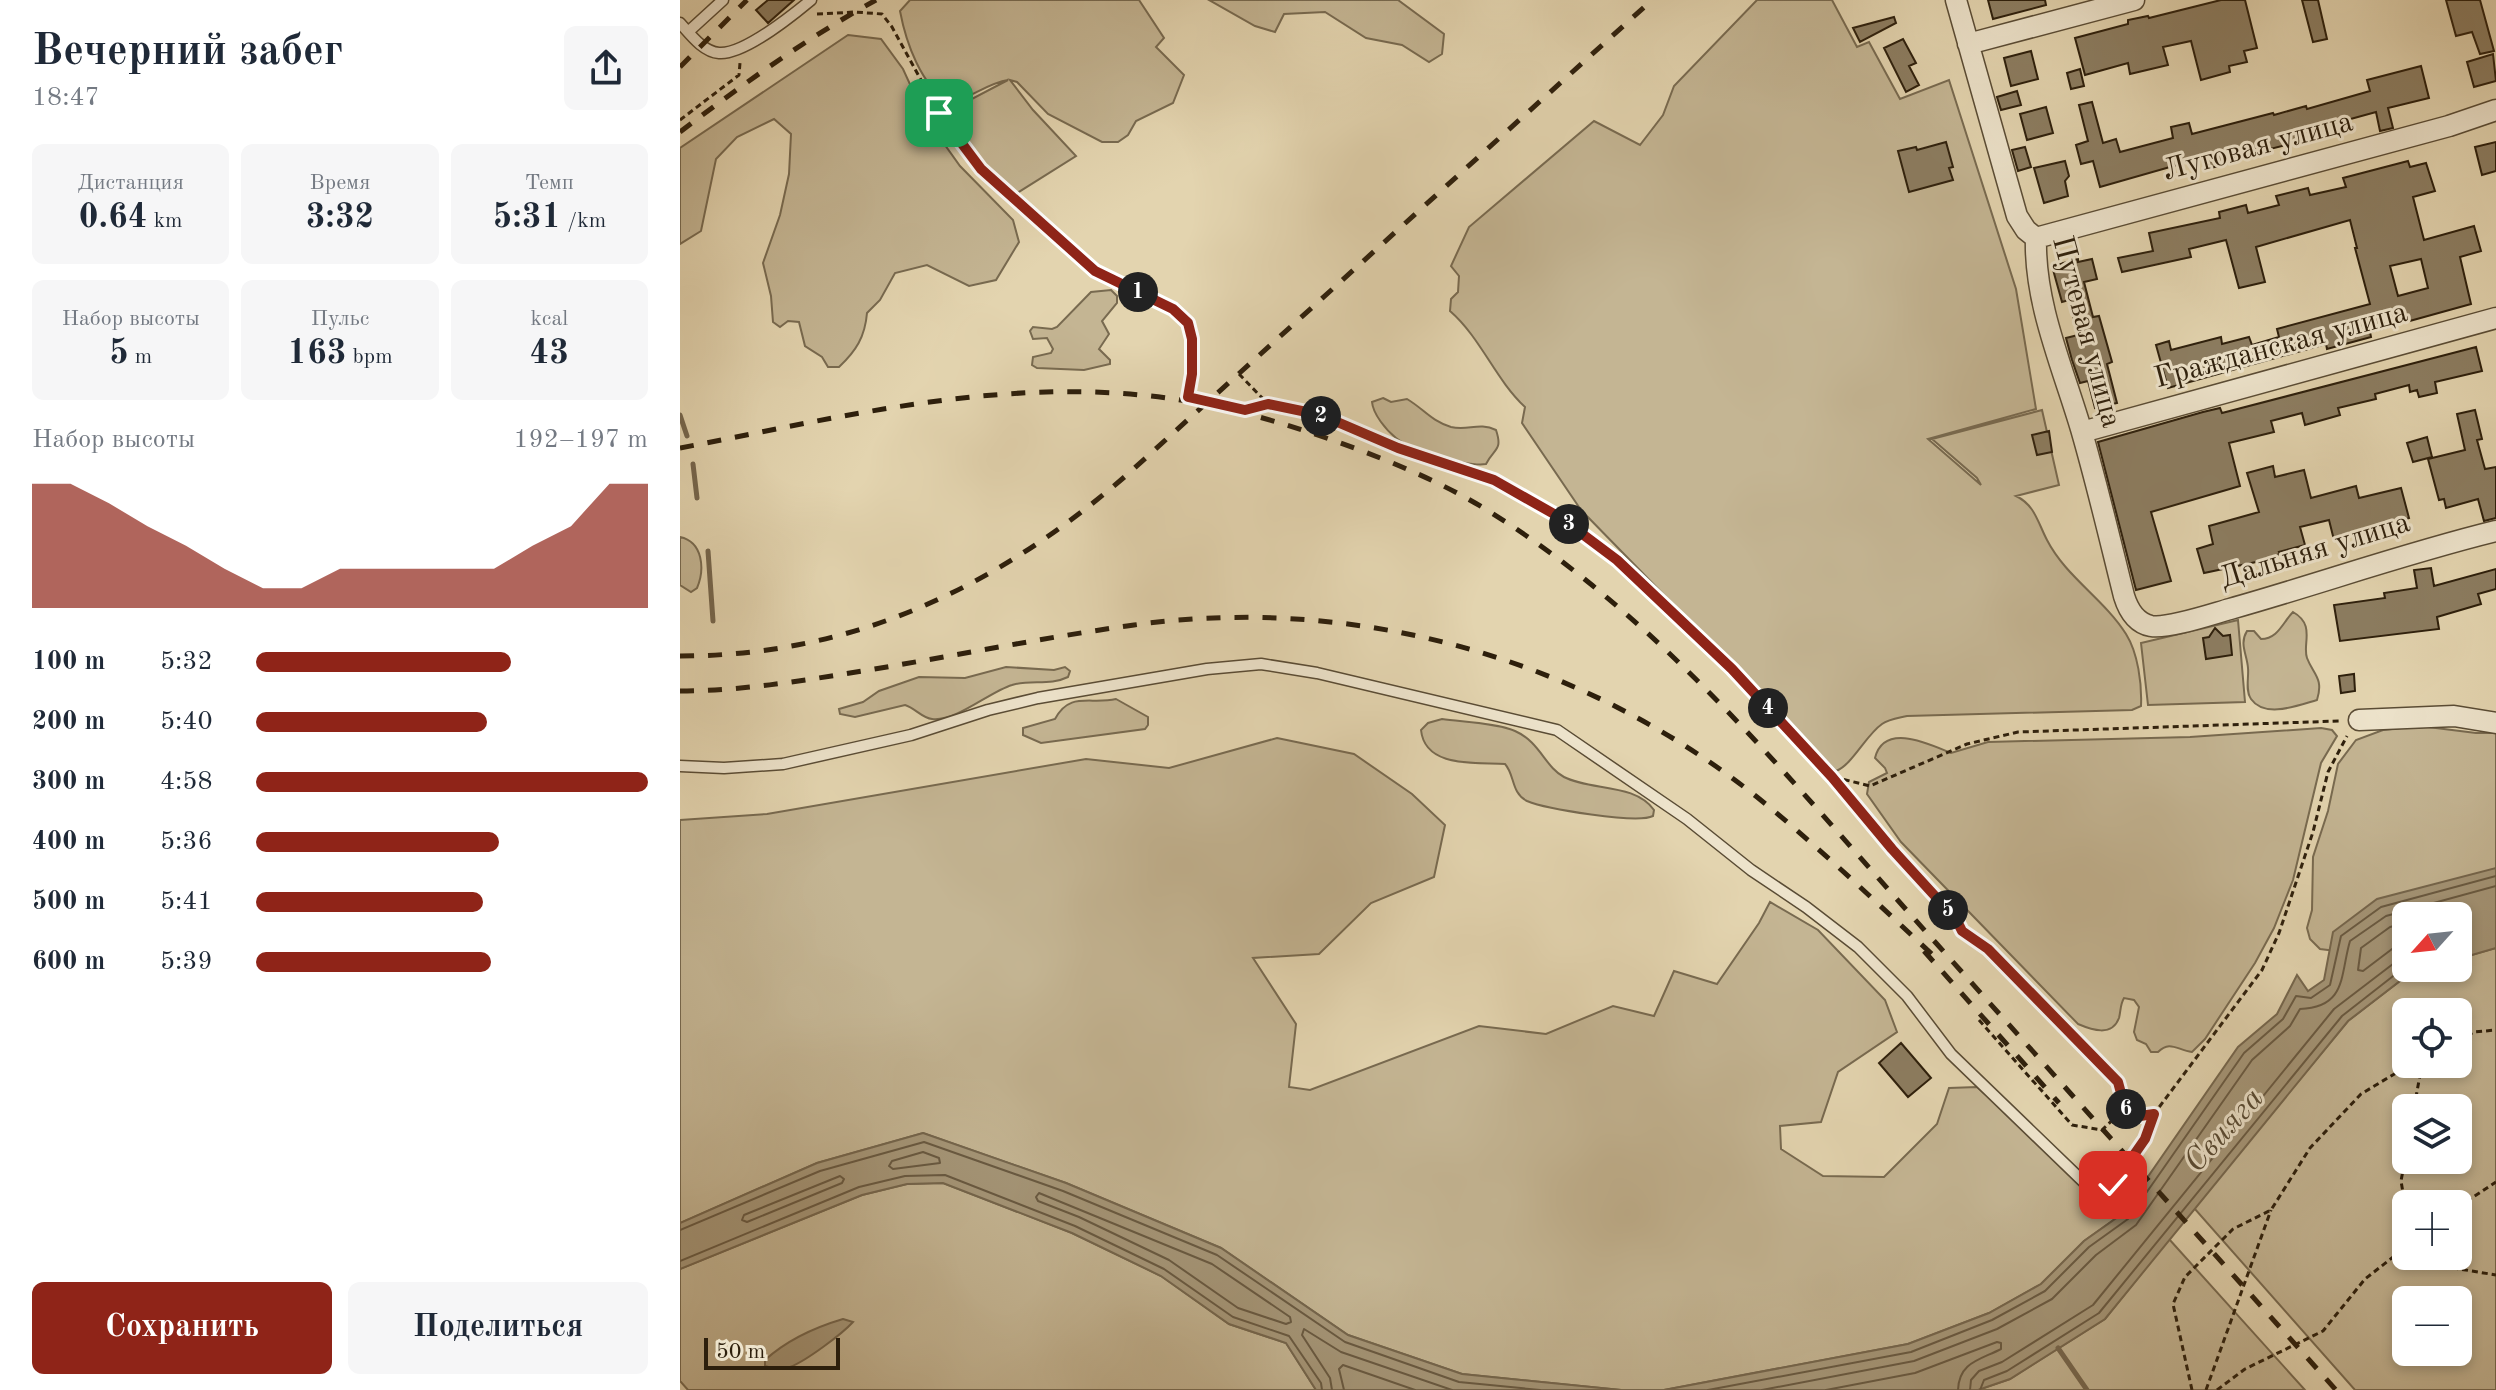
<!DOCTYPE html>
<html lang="ru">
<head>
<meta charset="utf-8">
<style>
	:root { --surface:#fff; --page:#f6f6f7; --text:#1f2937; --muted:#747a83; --accent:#8f2418 }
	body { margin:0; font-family:"Old Standard TT",serif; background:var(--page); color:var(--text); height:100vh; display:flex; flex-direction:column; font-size:30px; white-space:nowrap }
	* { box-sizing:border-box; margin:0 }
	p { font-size:26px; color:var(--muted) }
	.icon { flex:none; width:44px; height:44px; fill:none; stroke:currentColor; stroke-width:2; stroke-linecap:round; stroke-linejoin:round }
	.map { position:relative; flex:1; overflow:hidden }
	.drawer { display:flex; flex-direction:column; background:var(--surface); width:680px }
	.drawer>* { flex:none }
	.needle { width:52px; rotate:243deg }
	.controls { position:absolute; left:1712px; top:902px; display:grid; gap:16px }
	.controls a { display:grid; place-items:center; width:80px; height:80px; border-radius:12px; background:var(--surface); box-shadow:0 4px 12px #0003; font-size:40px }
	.scale { position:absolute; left:24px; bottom:20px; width:136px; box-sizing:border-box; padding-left:8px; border:4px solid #2d1f0c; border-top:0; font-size:22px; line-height:28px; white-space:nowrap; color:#2d1f0c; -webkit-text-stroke:6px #ede3cb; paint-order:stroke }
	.pin { position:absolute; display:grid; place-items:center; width:68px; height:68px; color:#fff; margin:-34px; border-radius:16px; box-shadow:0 4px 12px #0006 }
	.km { position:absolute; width:40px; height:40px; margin:-20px; border-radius:50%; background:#222; color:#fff; font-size:22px; line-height:40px; text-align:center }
	.round { display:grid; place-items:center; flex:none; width:84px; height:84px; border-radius:12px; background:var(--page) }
	.headline { display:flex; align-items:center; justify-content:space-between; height:136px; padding:0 32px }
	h1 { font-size:44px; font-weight:800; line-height:60px }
	.figures { display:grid; grid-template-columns:repeat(3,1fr); gap:12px; height:136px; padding:8px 32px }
	.figures div { display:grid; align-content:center; border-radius:12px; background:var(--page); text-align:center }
	.figures b { font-size:34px; font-weight:800 }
	.figures small { font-size:22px; font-weight:400 }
	.figures p { font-size:22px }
	.chart { height:224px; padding:16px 32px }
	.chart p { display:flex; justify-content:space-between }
	.chart svg { width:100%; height:144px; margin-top:8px; fill:var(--accent); opacity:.7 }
	.button { display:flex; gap:16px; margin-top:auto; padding:16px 32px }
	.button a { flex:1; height:92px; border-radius:12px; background:var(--accent); color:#fff; font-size:32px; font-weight:800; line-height:92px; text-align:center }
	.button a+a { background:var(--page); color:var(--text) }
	ul { padding:0 32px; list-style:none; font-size:26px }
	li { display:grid; grid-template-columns:128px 96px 1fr; align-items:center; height:60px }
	li i { height:20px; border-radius:10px; background:var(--accent) }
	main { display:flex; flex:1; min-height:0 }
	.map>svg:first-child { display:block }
	.green { fill:#c4b593; stroke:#786a50; stroke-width:2; fill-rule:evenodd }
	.water { fill:#a59678; stroke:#75664d; stroke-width:2 }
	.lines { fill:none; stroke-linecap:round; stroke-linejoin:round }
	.shore { stroke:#695a42; stroke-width:2 }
	.stream { stroke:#75664d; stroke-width:5 }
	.building { fill:#8c7d61; stroke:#2d1f0c; stroke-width:2; fill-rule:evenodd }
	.lane-casing { stroke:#5a4c35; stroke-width:13 }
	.street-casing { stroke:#5a4c35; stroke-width:23 }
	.path { stroke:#2d1f0c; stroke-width:3; stroke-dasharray:6 4; stroke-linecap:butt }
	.lane { stroke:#ede3cb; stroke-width:10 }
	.street { stroke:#ede3cb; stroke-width:20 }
	.rail { stroke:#2d1f0c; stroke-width:5; stroke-dasharray:14 14; stroke-linecap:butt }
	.route-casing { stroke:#fff; stroke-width:16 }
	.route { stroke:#8f2418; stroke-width:10 }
	.labels { text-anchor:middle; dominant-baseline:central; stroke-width:6; stroke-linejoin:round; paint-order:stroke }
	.street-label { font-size:30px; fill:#2d1f0c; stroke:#ede3cb }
	.water-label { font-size:32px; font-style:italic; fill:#574932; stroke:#ede3cb }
</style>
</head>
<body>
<main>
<section class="drawer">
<div class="headline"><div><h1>Вечерний забег</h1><p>18:47</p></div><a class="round"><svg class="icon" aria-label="share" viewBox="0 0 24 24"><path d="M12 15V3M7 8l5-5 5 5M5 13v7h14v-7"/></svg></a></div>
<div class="figures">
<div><p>Дистанция</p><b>0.64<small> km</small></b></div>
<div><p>Время</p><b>3:32</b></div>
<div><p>Темп</p><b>5:31<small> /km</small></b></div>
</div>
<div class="figures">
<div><p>Набор высоты</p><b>5<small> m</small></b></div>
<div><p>Пульс</p><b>163<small> bpm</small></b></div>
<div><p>kcal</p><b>43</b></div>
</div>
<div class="chart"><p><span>Набор высоты</span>192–197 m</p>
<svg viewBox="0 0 160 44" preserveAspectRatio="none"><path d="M0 44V6L10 6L20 12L30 19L40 25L50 32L60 38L70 38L80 32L90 32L100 32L110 32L120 32L130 25L140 19L150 6L160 6V44z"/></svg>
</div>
<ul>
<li><b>100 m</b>5:32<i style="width:65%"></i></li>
<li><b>200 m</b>5:40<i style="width:59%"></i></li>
<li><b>300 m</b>4:58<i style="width:100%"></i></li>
<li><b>400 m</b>5:36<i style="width:62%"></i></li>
<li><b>500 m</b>5:41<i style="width:58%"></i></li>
<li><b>600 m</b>5:39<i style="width:60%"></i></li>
</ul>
<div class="button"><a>Сохранить</a><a>Поделиться</a></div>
</section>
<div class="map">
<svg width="1816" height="1390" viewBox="0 0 1816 1390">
	<rect width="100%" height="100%" fill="#e3d4af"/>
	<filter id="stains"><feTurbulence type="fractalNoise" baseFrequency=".0025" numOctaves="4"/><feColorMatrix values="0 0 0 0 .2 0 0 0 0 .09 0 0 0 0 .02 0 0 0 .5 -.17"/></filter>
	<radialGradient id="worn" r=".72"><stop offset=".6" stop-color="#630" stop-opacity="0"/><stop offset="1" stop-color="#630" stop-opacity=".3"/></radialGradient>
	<path class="green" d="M230 0H459L484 38 476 47 504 75 493 103 456 121 448 135 438 142H422L368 114 337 82 330 80 353 110 396 156 334 195 289 148 265 113 328 80C307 83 290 99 269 103 241 85 226 43 220 11Z
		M529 0H718L764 34 762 54 749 62 722 45 686 38 645 12 604 14 595 32 575 26Z
		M1077 0H1152L1177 47 1189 42 1220 99 1269 80 1336 289 1356 409 1248 439 1301 485 1297 478 1252 439 1362 410 1379 485 1336 496C1355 505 1358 523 1367 540 1386 577 1424 599 1446 634 1458 653 1462 684 1461 706L1452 710 1227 716C1219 718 1209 719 1202 724 1186 735 1172 765 1156 771L901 510 842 423 845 407C815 379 801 338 770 311L771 299 778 292 779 276 771 266 789 227 914 121 960 145 983 115 994 86Z
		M168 35 201 39 223 69 245 117 280 166 333 220 339 242 316 280 289 286 247 265 215 273 200 300 187 313C185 337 176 351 159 367H148L142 357 125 346 119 322 108 321 100 327 93 322 91 296 83 263 100 215 109 174 111 134 94 119 57 137 36 159 21 231 0 244V148Z
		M431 290 437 296V303L422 321 429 334 419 349 430 360V364L404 370 357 368 352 365 353 357 371 353 373 349 367 338 353 339 350 331 353 327 372 329 377 327 411 292Z
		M703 398 711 402 727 399C744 409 751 421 771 427 788 431 799 422 816 430 823 451 814 448 806 464 788 467 731 450 716 438 706 430 693 414 692 402Z
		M0 537C23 542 25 569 17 588L11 592 0 585Z
		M1613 612C1636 625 1622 644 1627 658 1633 674 1644 678 1637 700 1619 705 1585 719 1571 699 1565 691 1569 677 1568 668 1567 654 1559 644 1567 631H1574L1581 639C1598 639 1603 622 1613 612Z
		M1558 620 1565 702 1468 705 1461 643Z
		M326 667 374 670 385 667 390 671 388 677C370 686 350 679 332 685 309 692 276 722 252 719 242 718 235 708 225 705L175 717 160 714 159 709 183 702 199 691 239 677 285 678Z
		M436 699 468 717V725L465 729 361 743 343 735V728L375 719C390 691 410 705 436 699Z
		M762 719C782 722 817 723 835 731 860 742 865 767 884 777 911 791 955 783 974 810L973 816C957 824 866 809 847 801 831 793 835 775 825 764 798 762 745 769 741 730L748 723Z
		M1740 726 1796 733H1816V873L1763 887 1656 951 1640 949 1630 939 1627 928 1632 910 1633 857 1648 811 1658 764 1676 740 1703 730Z
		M1641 728 1652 730 1657 736 1641 763 1613 880 1594 928 1575 963 1525 1039 1512 1052C1497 1050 1490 1040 1478 1052H1471L1466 1044 1457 1040 1454 1032 1459 1007 1454 1000 1444 998C1440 1005 1441 1010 1439 1018 1432 1037 1412 1030 1398 1024L1221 842 1187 794 1189 782 1207 773 1205 768 1195 758C1204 722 1249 744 1271 753L1308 742 1510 737Z
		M597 738 674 754 732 794 765 825 754 877 691 903 639 954 573 958 616 1024 609 1087 630 1090 799 1026 866 1034 933 1006 974 1016 994 971 1037 984 1079 923 1090 902 1138 930 1205 1000 1217 1032 1158 1072 1141 1122 1100 1126 1101 1149 1143 1176 1204 1177 1257 1124 1269 1088 1297 1087 1442 1214 1404 1241 1361 1284 1309 1313 1228 1344 984 1390H941L782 1374 668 1335 541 1248 386 1183 243 1133 137 1163 0 1223V820L87 814 406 759 489 768Z
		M1816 948V1390H1675L1514 1208 1668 1021 1733 971 1743 968H1778V959ZM1726 1012H1778V1064H1726ZM1726 1108H1778V1160H1726ZM1726 1204H1778V1256H1726ZM1726 1300H1778V1352H1726Z
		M263 1183 392 1233 481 1276 549 1324 606 1343 636 1390H8L0 1381V1269L182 1195 227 1184Z
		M1489 1239 1625 1390H1298L1330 1379 1425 1319Z"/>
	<path class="water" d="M1816 868V948L1778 959V916H1726V968H1743L1733 971 1668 1021 1425 1319 1330 1379 1298 1390H984L1228 1344 1309 1313 1361 1284 1404 1241 1442 1214 1558 1047 1597 1014 1617 975 1628 991 1644 980 1653 932 1697 899Z
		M243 1133 386 1183 541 1248 668 1335 782 1374 941 1390H636L606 1343 549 1324 481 1276 392 1233 263 1183 227 1184 182 1195 0 1269V1223L137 1163Z
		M163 1319 173 1322C162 1334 126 1361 110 1367 103 1370 92 1368 85 1366V1360C106 1341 136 1327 163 1319Z"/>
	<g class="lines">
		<path class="shore" d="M1726 923 1710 927 1681 948 1678 970 1683 971 1716 946 1726 941
			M243 1152 259 1158 260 1163 213 1169 209 1166 212 1161Z
			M160 1176 164 1179 162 1183 67 1222 62 1220 64 1215Z
			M359 1193 532 1264 610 1317 611 1322 606 1324 558 1308 489 1260 399 1217 358 1201 356 1197Z
			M0 1230 140 1171 244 1142 383 1191 537 1255 665 1342 779 1382 860 1390
			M0 1261 179 1187 225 1176 265 1175 395 1226 484 1269 553 1317 609 1336 641 1383 642 1390
			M652 1390 650 1378 622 1335 624 1329 661 1352 772 1390
			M664 1390 659 1369 663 1365 735 1390
			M1028 1390 1231 1352 1312 1320 1365 1291 1409 1247 1448 1219 1564 1053 1603 1019 1616 996 1631 998 1650 985 1661 936 1701 907 1816 876
			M1082 1390 1234 1361 1317 1329 1372 1299 1416 1255 1456 1225 1572 1060 1610 1026 1620 1009C1667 1007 1660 975 1670 941L1706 916 1816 886
			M1146 1390 1235 1373 1317 1342 1321 1343V1349C1300 1360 1279 1362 1278 1390
			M1290 1390 1291 1380 1299 1371 1322 1362 1413 1305 1654 1009 1726 954
			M1300 1390 1304 1380 1327 1371 1419 1313 1662 1016 1726 966"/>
		<path class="stream" d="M0 415 7 436
			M13 464 17 498
			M28 551 33 621
			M1378 1348 1407 1390"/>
	</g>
	<path class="building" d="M88 0H114L88 23 76 10Z
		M1308 0H1365L1366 5 1313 19Z
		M1541 0H1565L1577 48 1564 51 1567 62 1549 66 1550 72 1521 80 1511 41 1483 47 1488 65 1450 74 1448 63 1405 75 1395 38 1448 24V20L1468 16 1469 18Z
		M1622 0H1638L1647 39 1633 42Z
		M1766 0H1800L1814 51 1800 54 1792 32 1776 36Z
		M1214 17 1216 23 1180 42 1173 28Z
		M1223 39 1236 63 1229 66 1239 85 1226 92 1204 48Z
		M1351 51 1358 79 1331 86 1324 58Z
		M1813 54 1816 81 1794 87 1787 62Z
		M1741 66 1749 98 1708 108 1713 128 1700 131 1696 112 1616 134 1618 142 1558 157V160L1528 169 1525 157 1420 187 1413 161 1401 164 1396 145 1408 141 1399 105 1412 102 1423 143 1436 139 1440 152 1493 138 1491 127 1509 123 1512 134 1593 113 1594 115 1626 106 1627 109 1690 91 1687 80Z
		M1400 69 1404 86 1391 89 1387 73Z
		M1337 91 1341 105 1321 110 1317 97Z
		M1366 107 1373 133 1347 140 1340 114Z
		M1266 142 1273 167 1269 168 1273 180 1229 192 1218 151 1236 147 1237 150Z
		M1816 142V171L1802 175 1795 147Z
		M1345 147 1351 167 1338 171 1332 150Z
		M1385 161 1389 176 1385 181 1388 196 1364 203 1354 168Z
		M1728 161 1730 167 1746 163 1755 191 1733 197 1744 240 1794 226 1801 251 1780 257 1791 304 1690 332 1691 337 1647 349 1646 344 1488 388 1476 345 1489 341 1491 350 1541 337 1542 344 1569 337 1572 345 1599 337 1597 329 1690 304 1675 248H1677L1670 220 1576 247 1585 282 1559 288 1546 240 1509 249 1511 257 1442 272 1438 258 1473 251 1469 233 1540 218 1539 212 1566 205 1568 213 1599 205 1596 196 1628 188 1630 195 1666 187 1663 178ZM1741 259 1748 288 1718 296 1710 266Z
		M1398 259V262L1412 259 1417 279 1404 282 1413 317 1419 316 1432 362 1427 364 1437 403 1415 408 1408 381 1400 383 1392 360 1386 338 1398 335 1389 300 1382 302 1372 266Z
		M1796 347 1802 371 1755 382 1757 393 1739 397 1737 390 1730 392 1729 385 1695 394 1696 399 1658 408 1660 415 1625 425 1622 413 1591 421 1594 432 1549 443 1560 486 1471 512 1491 581 1456 590 1418 442 1523 412 1540 408 1542 413Z
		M1795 410 1802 439 1797 440 1805 469 1816 467V518L1804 521 1798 499 1766 508 1764 499 1759 500 1748 459 1785 450 1777 414Z
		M1369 431 1372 452 1357 455 1352 435Z
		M1747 437 1752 457 1733 462 1727 443Z
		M1593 466 1595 477 1624 470 1631 498 1676 486 1679 498 1721 488 1729 518 1654 540 1649 520 1620 527 1625 545 1599 552 1600 554 1576 562 1524 573 1517 549 1533 544 1529 526 1579 512 1567 473Z
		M1751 568 1754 586 1816 569V589L1798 594 1801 604 1757 617 1759 629 1660 641 1654 605 1705 598 1704 593 1737 588 1734 570Z
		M1535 628 1543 636 1550 635 1552 655 1526 659 1523 638 1529 637Z
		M1674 674 1675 691 1661 693 1659 676Z
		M1221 1043 1251 1078 1228 1097 1199 1063Z"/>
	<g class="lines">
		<g class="lane-casing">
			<path id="lane" d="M0 23C10 34 23 52 39 53 63 55 113 15 131 0
				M8 32 43 0
				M0 766 44 768 103 764 231 735 308 710 358 698 527 669 581 664 637 673 877 730 1007 819 1071 870 1126 907 1178 947 1227 996 1271 1054 1414 1192 1433 1185"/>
		</g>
		<g class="street-casing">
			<path id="street" d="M1276 0 1337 216 1346 230 1356 238C1354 303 1383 368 1401 429 1417 484 1430 540 1444 596 1448 609 1456 623 1471 626 1488 629 1532 614 1550 609 1639 584 1726 553 1816 531
				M1288 44 1454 0
				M1356 238 1769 126 1816 110
				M1402 432 1816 318
				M1679 720 1774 716 1816 723"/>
		</g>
		<path class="path" d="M137 14 175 12 202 14 212 27 259 113 301 169 415 271 493 309 508 323 512 339V374L508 397 565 410 588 404 641 415 718 448 814 480 881 518 937 560 1052 669 1152 777 1212 849 1276 919 1282 931 1308 949 1438 1082 1445 1108
			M0 120 59 75 60 63
			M559 374 588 404
			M1154 777 1190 786 1287 744 1338 732 1659 721
			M1299 1020 1392 1125 1422 1130 1445 1108 1460 1116 1474 1114
			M1778 1040 1794 1032 1816 1030
			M1734 1108 1742 1064
			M1726 1154 1721 1181 1726 1210
			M1440 1176 1465 1139 1474 1114 1582 970 1599 933 1633 832 1648 772 1667 736
			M1778 1207 1816 1182
			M1713 1258 1816 1275
			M1512 1390 1493 1304 1505 1277 1553 1229 1591 1210 1630 1148 1681 1094 1731 1064
			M1526 1390 1591 1210
			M1537 1390 1565 1369 1643 1331 1685 1279 1726 1247"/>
		<use href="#lane" class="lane"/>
		<use href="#street" class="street"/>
		<path class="rail" d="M0 67 67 0
			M0 132C63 84 127 38 196 0
			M0 448C152 419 305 380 461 395 526 401 590 418 652 440 703 458 755 479 802 507 983 617 1116 788 1256 943 1389 1092 1523 1241 1656 1390
			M0 656C175 656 319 586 449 473L972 0
			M0 691C57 691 114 682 170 673 265 658 359 638 454 625 675 594 902 658 1077 797 1139 847 1197 903 1255 957
			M1244 951 1379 1103"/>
	</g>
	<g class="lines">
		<g class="route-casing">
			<path id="route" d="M259 113 301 169 415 271 493 309 508 323 512 339V374L508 397 565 410 588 404 641 415 718 448 814 480 881 518 937 560 1052 669 1152 777 1212 849 1276 919 1282 931 1308 949 1438 1082 1445 1108 1460 1116 1474 1114 1465 1139 1433 1185"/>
		</g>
		<use href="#route" class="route"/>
	</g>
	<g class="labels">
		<g class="street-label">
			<text transform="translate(1578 147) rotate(-15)">Луговая улица</text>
			<text transform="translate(1406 332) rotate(75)">Путевая улица</text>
			<text transform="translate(1601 346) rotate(-15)">Гражданская улица</text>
			<text transform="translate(1635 551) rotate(-17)">Дальняя улица</text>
		</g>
		<g class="water-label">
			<text transform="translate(1545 1131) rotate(-48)">Свияга</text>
		</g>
	</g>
	<rect width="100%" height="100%" filter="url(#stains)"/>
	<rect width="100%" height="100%" fill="url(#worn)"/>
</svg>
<div class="controls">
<a><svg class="needle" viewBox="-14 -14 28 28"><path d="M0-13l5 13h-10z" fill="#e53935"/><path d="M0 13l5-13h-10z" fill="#747a83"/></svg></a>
<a><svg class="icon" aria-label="locate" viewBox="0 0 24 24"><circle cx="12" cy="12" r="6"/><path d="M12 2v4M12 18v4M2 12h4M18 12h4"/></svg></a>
<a><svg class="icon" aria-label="layers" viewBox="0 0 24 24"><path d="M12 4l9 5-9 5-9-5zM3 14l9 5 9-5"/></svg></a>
<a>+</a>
<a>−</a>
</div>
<div class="scale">50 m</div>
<div class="pin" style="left:259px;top:113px;background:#1e9e55"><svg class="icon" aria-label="arrive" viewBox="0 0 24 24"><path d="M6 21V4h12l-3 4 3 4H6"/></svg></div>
<div class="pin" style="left:1433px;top:1185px;background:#d93025"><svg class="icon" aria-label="check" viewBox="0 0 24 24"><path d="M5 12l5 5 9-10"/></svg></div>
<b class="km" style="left:458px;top:292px">1</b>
<b class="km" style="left:641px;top:416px">2</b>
<b class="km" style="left:889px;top:524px">3</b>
<b class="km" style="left:1088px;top:708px">4</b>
<b class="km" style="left:1268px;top:910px">5</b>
<b class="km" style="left:1446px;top:1109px">6</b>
</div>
</main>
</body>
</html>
